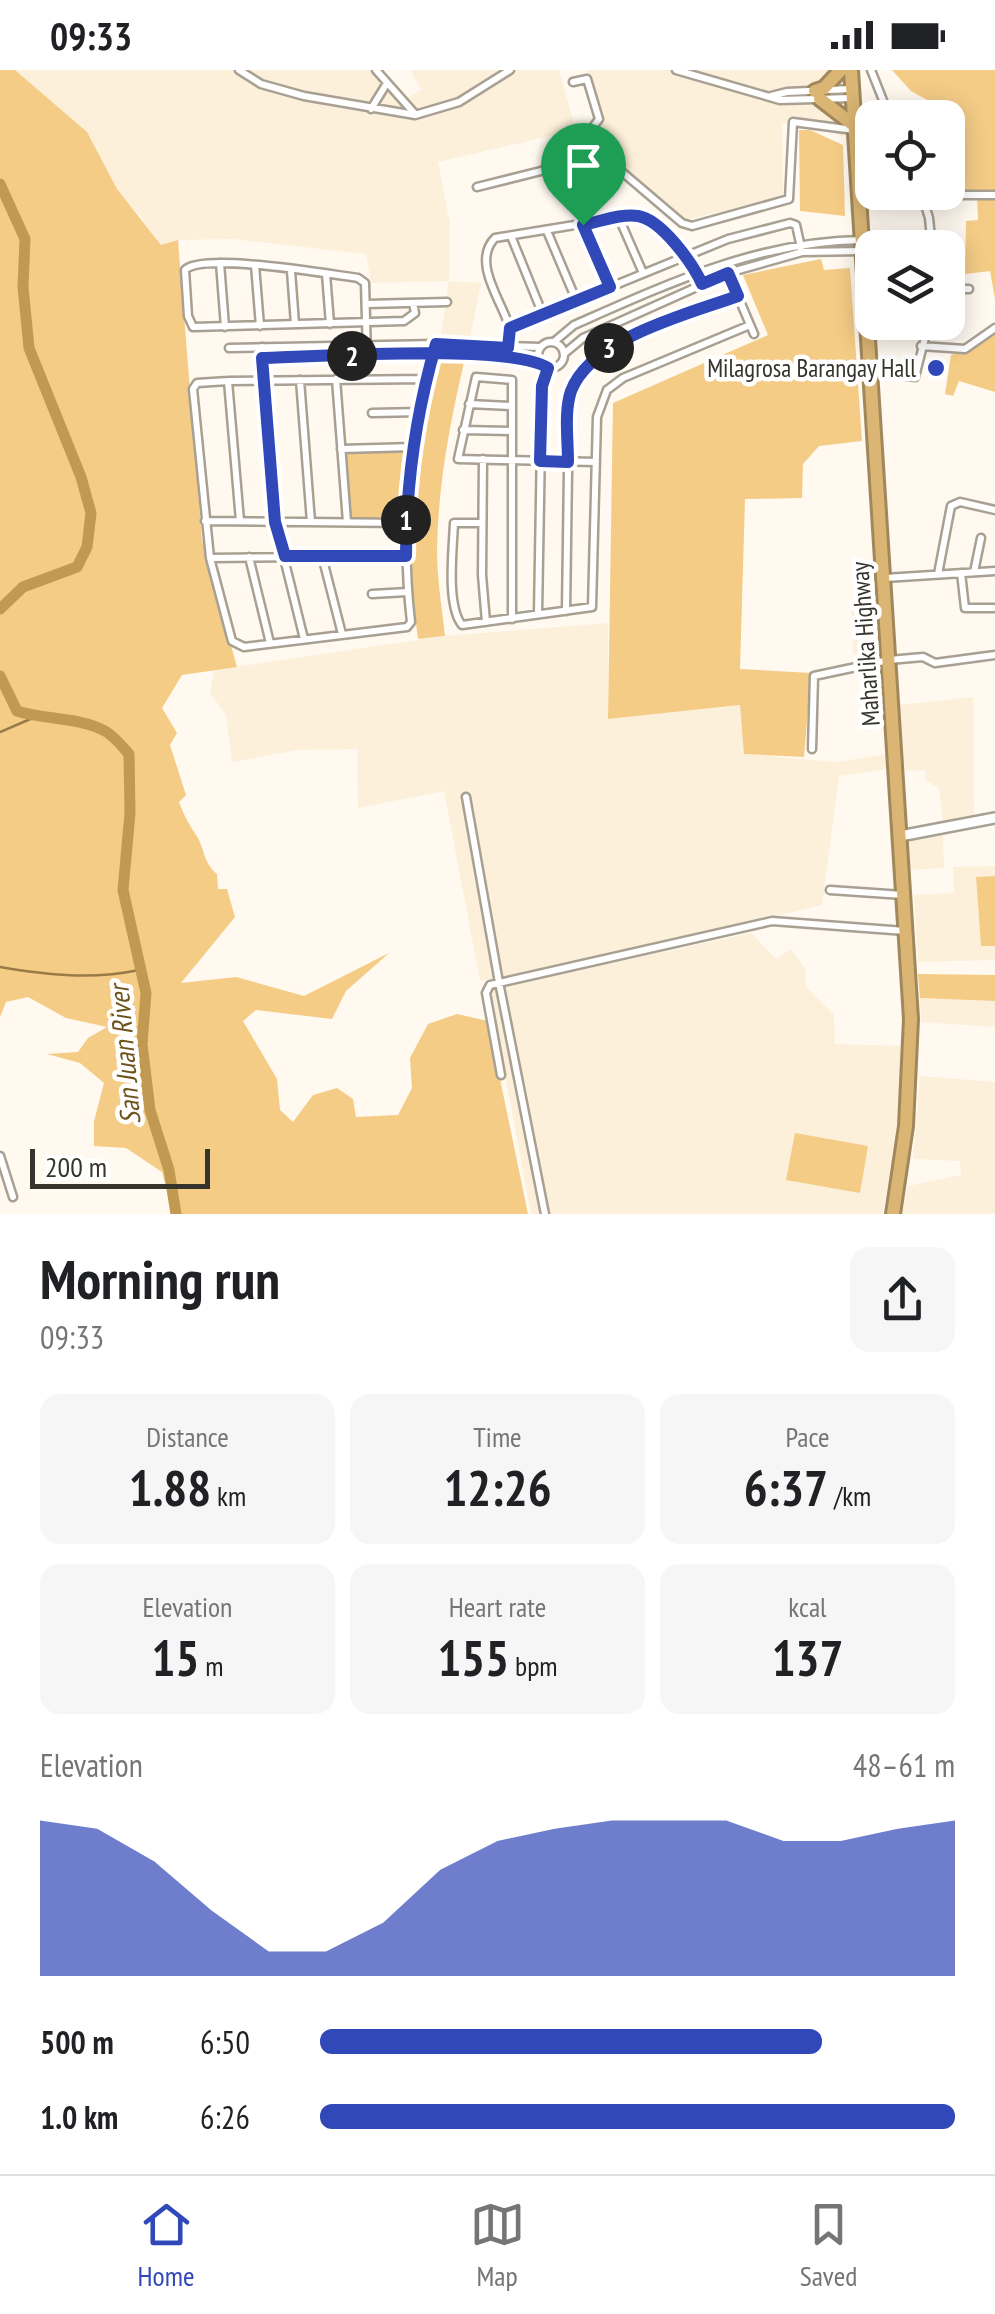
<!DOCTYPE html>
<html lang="en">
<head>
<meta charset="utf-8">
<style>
	:root { --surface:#fff; --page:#f6f6f6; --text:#202124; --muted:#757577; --line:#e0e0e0; --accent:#3148b9 }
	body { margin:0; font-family:"PT Sans Narrow",sans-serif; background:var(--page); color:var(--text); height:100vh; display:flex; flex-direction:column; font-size:38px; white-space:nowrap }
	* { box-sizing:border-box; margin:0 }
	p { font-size:32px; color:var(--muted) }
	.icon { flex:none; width:55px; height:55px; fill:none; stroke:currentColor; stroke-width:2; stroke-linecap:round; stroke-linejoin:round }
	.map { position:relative; height:1144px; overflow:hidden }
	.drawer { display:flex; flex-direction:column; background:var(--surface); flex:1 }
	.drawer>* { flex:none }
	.buttons { position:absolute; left:855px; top:30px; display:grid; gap:20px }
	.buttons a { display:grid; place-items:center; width:110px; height:110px; border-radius:20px; background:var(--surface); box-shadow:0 5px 25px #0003; font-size:50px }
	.scale { position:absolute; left:30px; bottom:25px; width:180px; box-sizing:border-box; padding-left:10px; border:5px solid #37342e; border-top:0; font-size:28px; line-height:35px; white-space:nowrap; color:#37342e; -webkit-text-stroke:8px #fff; paint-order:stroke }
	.pin { position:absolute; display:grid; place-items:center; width:85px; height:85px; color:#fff; margin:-102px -42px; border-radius:50% 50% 50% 0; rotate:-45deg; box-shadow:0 0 10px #0007 }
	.pin .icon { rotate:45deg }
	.km { position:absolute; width:50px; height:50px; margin:-25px; border-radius:50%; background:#222; color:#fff; font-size:28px; line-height:50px; text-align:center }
	.round { display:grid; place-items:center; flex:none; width:105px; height:105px; border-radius:20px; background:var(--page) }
	.head { display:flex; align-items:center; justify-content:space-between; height:170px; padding:0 40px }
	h1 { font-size:55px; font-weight:600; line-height:75px }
	.stats { display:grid; grid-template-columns:repeat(3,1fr); gap:15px; height:170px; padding:10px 40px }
	.stats div { display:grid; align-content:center; border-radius:20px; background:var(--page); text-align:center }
	.stats b { font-size:50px; font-weight:600 }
	.stats small { font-size:28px; font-weight:400 }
	.stats p { font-size:28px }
	.chart { height:280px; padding:20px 40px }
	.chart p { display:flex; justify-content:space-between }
	.chart svg { width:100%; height:180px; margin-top:10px; fill:var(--accent); opacity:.7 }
	ul { padding:0 40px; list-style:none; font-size:32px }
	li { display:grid; grid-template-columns:160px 120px 1fr; align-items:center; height:75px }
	li i { height:25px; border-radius:12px; background:var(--accent) }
	.status { display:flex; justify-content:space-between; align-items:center; height:70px; padding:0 50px; background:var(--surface); direction:ltr }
	.status svg { height:28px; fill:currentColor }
	.menu { display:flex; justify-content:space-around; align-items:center; height:140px; border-top:2px solid var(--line); background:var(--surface); font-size:28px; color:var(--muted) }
	.menu a { display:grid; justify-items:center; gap:5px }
	.menu .selected { color:var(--accent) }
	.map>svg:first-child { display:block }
	.built { fill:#fdf0db }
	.green { fill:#f4cc86 }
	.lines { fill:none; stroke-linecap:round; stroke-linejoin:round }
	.stream { stroke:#987b46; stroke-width:2.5 }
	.river { stroke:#c19951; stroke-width:11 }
	.street-casing { stroke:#a8a092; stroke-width:11 }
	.secondary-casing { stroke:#a8a092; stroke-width:14 }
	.highway-casing { stroke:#a1885c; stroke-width:18 }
	.street { stroke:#fff; stroke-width:6 }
	.secondary { stroke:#fff; stroke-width:9 }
	.highway { stroke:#dab574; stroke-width:12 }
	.route-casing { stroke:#fff; stroke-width:20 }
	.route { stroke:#3148b9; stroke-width:12 }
	.poi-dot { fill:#3148b9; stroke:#fff; stroke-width:4 }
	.labels { text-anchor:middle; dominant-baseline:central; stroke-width:9; stroke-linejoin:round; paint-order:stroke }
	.poi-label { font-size:25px; fill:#37342e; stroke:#fff; text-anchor:end }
	.street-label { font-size:25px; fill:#37342e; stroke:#fff }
	.water-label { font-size:28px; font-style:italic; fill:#6e531c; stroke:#fff }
</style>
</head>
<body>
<div class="status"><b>09:33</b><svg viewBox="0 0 49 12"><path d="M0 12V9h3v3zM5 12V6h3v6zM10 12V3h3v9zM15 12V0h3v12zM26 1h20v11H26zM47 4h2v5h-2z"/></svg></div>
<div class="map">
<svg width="995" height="1144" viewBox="0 0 995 1144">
	<rect width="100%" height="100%" fill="#fff9f0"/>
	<path class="built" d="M0 0H382L408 28 421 19 410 0H559L576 60 438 92 450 154 449 211 481 213 470 268 441 265 449 211 371 213 366 184 232 169 178 170 161 175 141 147Z
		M586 0H839L843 67 813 54 782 53 783 123 777 128 686 150 670 141 590 68 604 49Z
		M851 538H875L878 590 854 592Z
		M608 553V649L741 635 745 684 837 692 887 684 888 699 839 706 822 835 697 865 480 911 444 721 358 738 357 679 298 680 232 692 226 645 210 623 214 600 445 566Z
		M973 627 974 749 943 753 939 718 925 710V700L902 701 898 635Z
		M943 762 944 798 909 800 906 768Z
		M995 796V806L976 808 981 876H995V890L918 892 914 825 954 823 953 797Z
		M751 863 776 889 791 879 805 898 806 917 834 945 835 974 902 976 897 1055 883 1144H531L489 920Z
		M920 928 995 931V957L921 952Z
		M920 1006 995 1012V1144H902L908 1116 961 1105 960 1091 913 1089Z"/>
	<path class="green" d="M0 0H15L87 62 117 119 161 175 178 170 202 470 237 597 182 605 162 638 177 663 170 675 186 725 179 732C184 746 190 756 198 768 205 782 204 793 217 804L218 819H227L235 847 181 913 236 907 304 926 389 883 346 921 332 949 256 940 243 951 277 1009 280 1040 293 1052 313 1025 337 1018 353 1029 356 1047 398 1045 412 1018 410 988 428 954 457 944 488 951 528 1144H174L162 1102 126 1078 94 1076V1051L104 1013 80 993 47 984 78 982 88 968 107 957 66 948 28 927 6 932 0 947Z
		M892 0H995V229L990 201 965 204 966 151 978 150 977 123 961 119 957 109 948 105V48L933 47 927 30 911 21Z
		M799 60H810L843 75 845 146 800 141Z
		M821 189 824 200 850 198 862 371 819 376 803 394 802 428 745 429 740 599 811 603 804 687 744 684 740 635 608 649 613 333 768 265 743 205Z
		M995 263V322L959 311 953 326 945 324 951 285 986 270Z
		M437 286 465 288C450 352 438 415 437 480 437 509 442 538 445 566L418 569C404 465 414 387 437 286Z
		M403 380 409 386 402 448 352 450 344 384Z
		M995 806V876H981L976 807Z
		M918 904 995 905V931L920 928Z
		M795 1063 868 1076 860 1123 786 1110Z"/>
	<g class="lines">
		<path class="stream" d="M0 662 35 647
			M0 897C47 905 92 910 139 900"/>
		<path class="river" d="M0 114 25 169 23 217 29 278 81 407 91 443 87 477 77 497 23 517 0 539
			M0 606 17 641C45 650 79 647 105 661 114 666 122 676 129 684L130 743 123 820 146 923 142 974 150 1040 169 1100 176 1144"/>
		<g class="street-casing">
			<path id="street" d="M239 0 261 14 304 26 415 45 459 32 510 0
				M376 0 415 44
				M676 0 780 30 852 28
				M871 0 890 48
				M573 12 587 9 599 49 587 65 588 73 682 153 692 156 789 129 793 52 854 60
				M771 26 787 22 851 19
				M371 39 387 13
				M477 117 605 85
				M921 122 929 148 932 178
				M924 130 944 125H995
				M619 148 643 203
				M583 155 610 217
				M547 161 577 232
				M511 166 543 245
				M220 193 225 257
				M255 195 260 256
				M291 201 295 254
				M728 203 754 264
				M326 204 330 254
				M948 219H969
				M366 234 447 232
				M510 258 728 169 790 153 796 155 802 182
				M555 271 574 255C667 214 759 171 862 170
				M538 285a13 13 0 1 1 26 0a13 13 0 1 1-26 0Z
				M921 276 965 279 995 258
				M262 277 275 452 304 569
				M229 278 436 274 540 277
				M508 278C509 269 511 261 508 253 500 229 472 191 495 168L636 145C665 156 690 187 702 214
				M565 283 583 268 728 203 802 182 862 181
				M367 286 365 213 358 208C328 204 202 182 185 200L188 246 193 257 404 251 415 243 413 233
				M262 288 450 284 540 293
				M871 301 915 307 929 252
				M336 309 347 452
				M428 309 228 311 197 313 193 319 210 488 232 571 244 577 407 557 411 552C400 458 410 364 436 274
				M300 310 311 452
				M228 311 240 451
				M469 334 512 336
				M372 343 421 342
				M463 360 511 361
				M341 379 413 377
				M483 389 482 505 486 552
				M205 451 406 453
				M482 453H454C453 479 446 535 462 555L592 537 597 347 607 320 623 308 750 255
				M322 486 342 564
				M249 487 270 573
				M210 488 406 486
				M974 502 981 468
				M961 503 965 538H995
				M938 504 951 436 960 432 995 440
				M885 508 995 501
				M372 524 407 522
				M566 541 569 331C587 267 681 247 738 226
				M538 544 542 316 548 298
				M512 549V310L476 307 458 389C504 390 550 391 596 392
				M812 679 814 606 889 590 923 587 935 593 995 585
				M466 727 498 907 545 1144
				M830 820 903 825
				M501 1005 486 923 490 915 772 851 905 861
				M0 1086 13 1127"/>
		</g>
		<g class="secondary-casing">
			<path id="secondary" d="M900 766 995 748"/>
		</g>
		<g class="highway-casing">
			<path id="highway" d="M851 0 911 949 906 1056 893 1144
				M815 21 824 18 841 0
				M820 29 855 56"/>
		</g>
		<use href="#street" class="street"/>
		<use href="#secondary" class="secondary"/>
		<use href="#highway" class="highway"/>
	</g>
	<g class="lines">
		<g class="route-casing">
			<path id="route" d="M583 155 610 217 510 258 508 278 436 274C416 343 406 415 406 486H285L275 452 262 288C315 287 511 273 548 298L542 316 540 391 568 392C568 369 564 342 571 321 591 268 688 244 738 226L728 203 702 214C693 194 662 150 638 146 622 143 599 152 583 155"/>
		</g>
		<use href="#route" class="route"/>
	</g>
	<circle class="poi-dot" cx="936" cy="298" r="10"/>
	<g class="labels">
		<g class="poi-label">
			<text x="916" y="298">Milagrosa Barangay Hall</text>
		</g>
		<g class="street-label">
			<text transform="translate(865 574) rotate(-94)">Maharlika Highway</text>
		</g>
		<g class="water-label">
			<text transform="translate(124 985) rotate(-95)">San Juan River</text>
		</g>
	</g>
</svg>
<div class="buttons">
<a><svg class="icon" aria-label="locate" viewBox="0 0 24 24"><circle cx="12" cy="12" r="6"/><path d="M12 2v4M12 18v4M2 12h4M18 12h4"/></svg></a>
<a><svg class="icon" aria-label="layers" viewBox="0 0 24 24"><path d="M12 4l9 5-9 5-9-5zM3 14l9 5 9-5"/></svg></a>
</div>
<div class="scale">200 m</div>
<div class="pin" style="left:583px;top:155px;background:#1e9e55"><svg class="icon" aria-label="arrive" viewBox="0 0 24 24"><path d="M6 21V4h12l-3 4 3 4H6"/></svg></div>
<b class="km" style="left:406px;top:450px">1</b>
<b class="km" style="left:352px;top:286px">2</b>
<b class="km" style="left:609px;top:278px">3</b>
</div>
<section class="drawer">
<div class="head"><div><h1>Morning run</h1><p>09:33</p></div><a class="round"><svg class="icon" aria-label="share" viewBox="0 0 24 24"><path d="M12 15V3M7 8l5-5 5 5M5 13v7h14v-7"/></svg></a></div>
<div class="stats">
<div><p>Distance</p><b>1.88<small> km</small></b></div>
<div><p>Time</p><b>12:26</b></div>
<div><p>Pace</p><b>6:37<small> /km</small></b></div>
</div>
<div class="stats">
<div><p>Elevation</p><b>15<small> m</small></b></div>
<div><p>Heart rate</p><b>155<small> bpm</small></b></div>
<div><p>kcal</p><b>137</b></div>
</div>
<div class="chart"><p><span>Elevation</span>48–61 m</p>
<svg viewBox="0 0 160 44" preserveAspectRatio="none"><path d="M0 44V6L10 8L20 16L30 28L40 38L50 38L60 31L70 18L80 11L90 8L100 6L110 6L120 6L130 11L140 11L150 8L160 6V44z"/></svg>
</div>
<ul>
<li><b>500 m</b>6:50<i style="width:79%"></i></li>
<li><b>1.0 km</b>6:26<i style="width:100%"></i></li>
</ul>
</section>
<nav class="menu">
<a class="selected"><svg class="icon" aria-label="home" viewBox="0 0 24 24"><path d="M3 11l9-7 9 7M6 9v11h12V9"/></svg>Home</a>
<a><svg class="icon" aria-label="map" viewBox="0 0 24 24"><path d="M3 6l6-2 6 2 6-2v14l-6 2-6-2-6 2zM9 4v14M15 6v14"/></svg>Map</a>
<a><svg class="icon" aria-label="saved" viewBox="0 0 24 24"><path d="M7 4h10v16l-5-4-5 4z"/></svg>Saved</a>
</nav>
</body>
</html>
